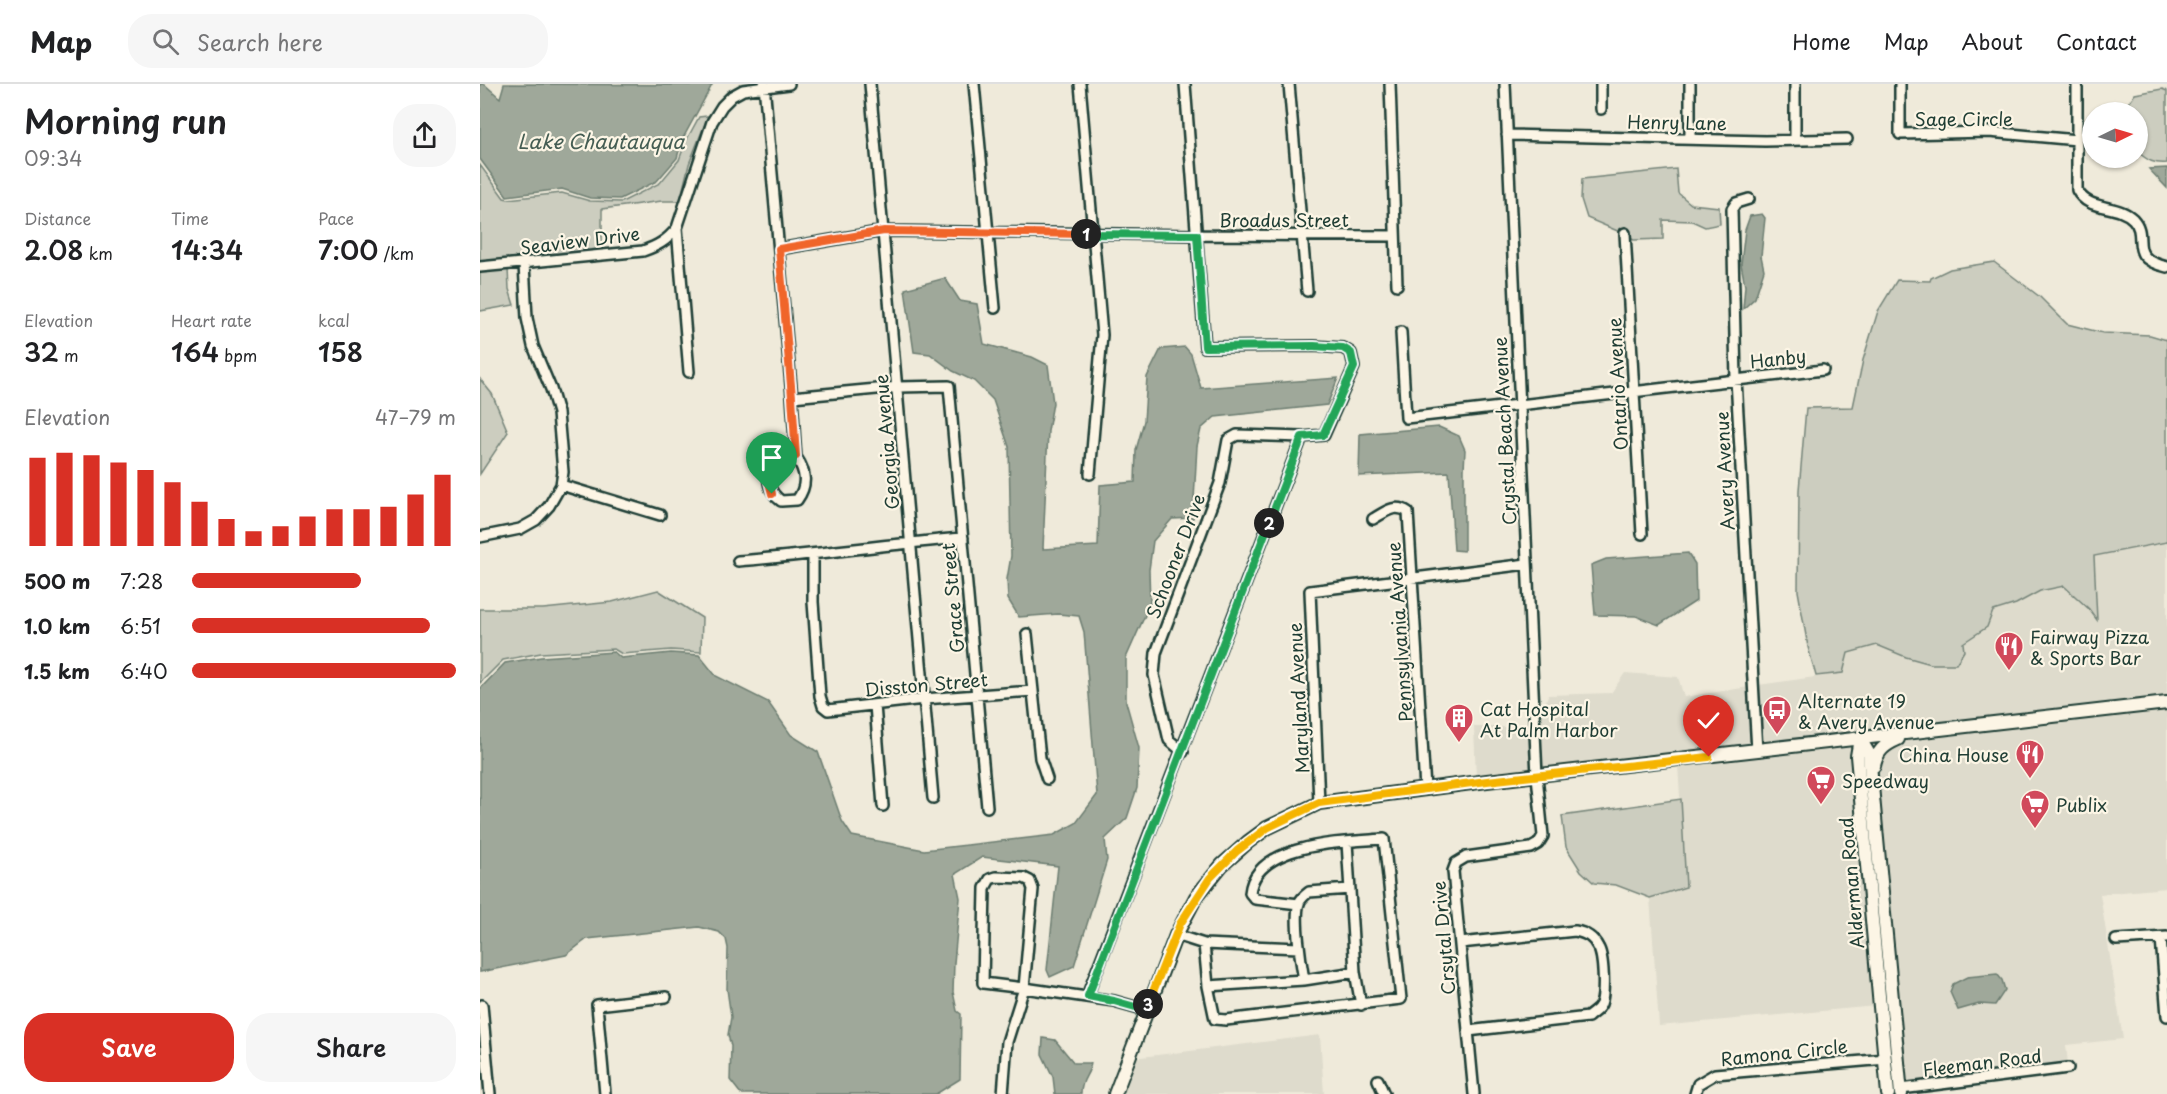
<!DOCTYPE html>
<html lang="en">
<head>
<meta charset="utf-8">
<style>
	:root { --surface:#fff; --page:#f6f6f6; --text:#202124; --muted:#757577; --line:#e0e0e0; --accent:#d93025 }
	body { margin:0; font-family:"Playpen Sans",sans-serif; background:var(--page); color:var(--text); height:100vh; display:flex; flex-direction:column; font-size:22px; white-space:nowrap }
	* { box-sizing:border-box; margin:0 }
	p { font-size:20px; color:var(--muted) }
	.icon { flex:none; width:33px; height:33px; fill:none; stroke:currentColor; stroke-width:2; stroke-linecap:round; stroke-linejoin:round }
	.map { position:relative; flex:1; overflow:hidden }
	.side { display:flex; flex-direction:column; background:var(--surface); width:480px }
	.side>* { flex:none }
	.needle { width:39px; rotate:85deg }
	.fabs { position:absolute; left:1602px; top:18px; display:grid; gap:12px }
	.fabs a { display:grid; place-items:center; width:66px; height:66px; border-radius:50%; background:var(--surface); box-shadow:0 2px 4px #0004; font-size:30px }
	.pin { position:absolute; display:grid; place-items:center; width:51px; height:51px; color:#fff; margin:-62px -26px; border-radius:50% 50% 50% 0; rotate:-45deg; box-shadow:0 0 6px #0007 }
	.pin .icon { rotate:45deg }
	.km { position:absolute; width:30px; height:30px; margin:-15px; border-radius:50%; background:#222; color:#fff; font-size:16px; line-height:30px; text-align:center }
	.round { display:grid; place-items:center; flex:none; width:63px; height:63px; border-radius:24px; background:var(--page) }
	.summary { display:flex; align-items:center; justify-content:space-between; height:102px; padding:0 24px }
	h1 { font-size:33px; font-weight:600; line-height:45px }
	.figures { display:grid; grid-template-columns:repeat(3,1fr); gap:9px; height:102px; padding:6px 24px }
	.figures div { display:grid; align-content:center }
	.figures b { font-size:26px; font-weight:600 }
	.figures small { font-size:16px; font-weight:400 }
	.figures p { font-size:16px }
	.chart { height:168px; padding:12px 24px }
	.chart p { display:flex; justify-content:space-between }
	.chart svg { width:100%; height:108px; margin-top:6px; stroke:var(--accent); stroke-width:6 }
	.action { display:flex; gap:12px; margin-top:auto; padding:12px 24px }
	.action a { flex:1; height:69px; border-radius:24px; background:var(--accent); color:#fff; font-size:24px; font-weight:600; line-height:69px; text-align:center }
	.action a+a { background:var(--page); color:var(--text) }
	ul { padding:0 24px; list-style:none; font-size:20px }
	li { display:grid; grid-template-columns:96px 72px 1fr; align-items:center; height:45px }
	li i { height:15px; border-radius:8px; background:var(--accent) }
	header { display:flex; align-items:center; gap:36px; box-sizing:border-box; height:84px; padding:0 30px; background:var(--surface); border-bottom:2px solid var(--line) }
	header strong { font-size:28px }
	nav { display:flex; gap:33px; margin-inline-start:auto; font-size:21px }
	.search { width:420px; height:54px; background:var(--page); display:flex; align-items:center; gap:15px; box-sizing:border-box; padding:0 21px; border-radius:24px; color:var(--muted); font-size:22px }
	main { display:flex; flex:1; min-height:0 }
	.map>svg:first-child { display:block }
	.built { fill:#dedbcc; fill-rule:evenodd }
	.green { fill:#cccdbf; stroke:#76857a; stroke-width:1.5 }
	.water { fill:#9fa89a; stroke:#6c7d71; stroke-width:1.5 }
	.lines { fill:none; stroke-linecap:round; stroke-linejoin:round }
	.minor-casing { stroke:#1f3d34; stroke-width:14 }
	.major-casing { stroke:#1f3d34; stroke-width:16 }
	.minor { stroke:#fcf5e5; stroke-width:9 }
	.major { stroke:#fcf5e5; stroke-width:12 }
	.split-1-casing { stroke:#fff; stroke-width:12 }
	.split-2-casing { stroke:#fff; stroke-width:12 }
	.split-3-casing { stroke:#fff; stroke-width:12 }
	.split-4-casing { stroke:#fff; stroke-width:12 }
	.split-1 { stroke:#f0652b; stroke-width:8 }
	.split-2 { stroke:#22a559; stroke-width:8 }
	.split-3 { stroke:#22a559; stroke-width:8 }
	.split-4 { stroke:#f5b400; stroke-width:8 }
	.labels { text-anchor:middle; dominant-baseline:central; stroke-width:4.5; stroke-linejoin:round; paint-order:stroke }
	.street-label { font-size:18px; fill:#1f3d34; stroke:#fcf5e5 }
	.poi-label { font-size:18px; fill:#1f3d34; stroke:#fcf5e5; text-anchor:start }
	.water-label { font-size:20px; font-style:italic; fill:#455d53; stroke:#fcf5e5 }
</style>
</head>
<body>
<header>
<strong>Map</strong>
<div class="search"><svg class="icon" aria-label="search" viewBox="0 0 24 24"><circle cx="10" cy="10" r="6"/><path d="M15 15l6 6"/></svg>Search here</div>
<nav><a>Home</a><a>Map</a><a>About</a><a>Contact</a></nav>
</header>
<main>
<section class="side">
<div class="summary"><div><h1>Morning run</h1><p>09:34</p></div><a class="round"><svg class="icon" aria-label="share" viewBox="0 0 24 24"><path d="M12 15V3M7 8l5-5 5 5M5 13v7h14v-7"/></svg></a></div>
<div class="figures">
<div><p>Distance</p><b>2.08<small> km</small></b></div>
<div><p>Time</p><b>14:34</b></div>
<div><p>Pace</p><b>7:00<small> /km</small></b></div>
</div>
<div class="figures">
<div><p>Elevation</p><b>32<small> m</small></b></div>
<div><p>Heart rate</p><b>164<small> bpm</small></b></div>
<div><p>kcal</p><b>158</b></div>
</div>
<div class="chart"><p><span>Elevation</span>47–79 m</p>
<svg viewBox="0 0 160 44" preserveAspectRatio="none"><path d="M5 44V8M15 44V6M25 44V7M35 44V10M45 44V13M55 44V18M65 44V26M75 44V33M85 44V38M95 44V36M105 44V32M115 44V29M125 44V29M135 44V28M145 44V23M155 44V15"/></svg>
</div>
<ul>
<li><b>500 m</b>7:28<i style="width:64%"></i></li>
<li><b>1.0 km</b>6:51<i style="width:90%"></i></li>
<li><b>1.5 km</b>6:40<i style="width:100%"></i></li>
</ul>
<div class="action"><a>Save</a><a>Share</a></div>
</section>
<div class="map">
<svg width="1687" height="1010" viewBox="0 0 1687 1010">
	<rect width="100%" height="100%" fill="#efeada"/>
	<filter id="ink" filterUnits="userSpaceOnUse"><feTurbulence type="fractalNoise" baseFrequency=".0167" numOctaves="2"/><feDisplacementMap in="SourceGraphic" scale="12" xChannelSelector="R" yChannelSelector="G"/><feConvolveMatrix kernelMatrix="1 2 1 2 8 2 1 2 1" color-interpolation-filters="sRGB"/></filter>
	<g filter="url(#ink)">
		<path class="built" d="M1687 458V615L1281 663 1278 601 1363 589 1368 569 1397 561 1426 573 1451 580H1476L1483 560 1507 543 1512 527 1536 520 1560 507 1584 502 1609 525 1617 535 1614 471Z
			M1145 589 1198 593 1204 613 1269 603 1272 664 1061 688 1059 640 1068 611 1131 609Z
			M1687 623V804L1620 810 1643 955 1586 961 1588 980 1425 1000 1387 659ZM1517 890 1522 896 1525 906 1515 921 1499 920 1487 893Z
			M994 643H1051L1052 689 996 695Z
			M1375 660 1396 922 1179 942 1170 814 1206 803 1198 682 1066 697 1062 698V696Z
			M840 951 844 1010H640L653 974Z"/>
		<path class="green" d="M1682 5 1687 7V79C1674 80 1668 77 1658 68V28H1642V27L1655 10Z
			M228 32 209 80 200 117H182L122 125V168L0 179V81L24 114 28 115 82 109 110 117 142 118 180 99 199 76 206 57 219 33Z
			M1196 85 1198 109 1211 120 1239 123 1240 140 1225 143 1212 137 1183 136V155L1154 156 1149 154V145H1140V148L1107 134 1101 115 1102 95Z
			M1514 178 1560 213 1587 240 1623 249 1670 251 1687 256V458L1614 472 1617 536 1609 525 1584 502 1560 507 1536 520 1513 527 1507 543 1483 559 1484 567 1476 580H1451L1426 573 1397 561 1368 569 1363 589 1336 592 1328 563 1318 507 1319 406 1326 324 1373 323 1383 276 1398 227 1417 196 1450 197 1451 194 1470 185Z
			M28 185 29 205 34 221 0 227V187Z
			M0 295 12 310 28 348 0 390Z
			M178 506 222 534 221 568 191 566 142 570 134 565 61 569 23 576 0 599V525H63L132 518Z
			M1201 715 1206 803 1170 814 1136 801 1114 799 1101 787 1086 763 1082 732Z"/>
		<path class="water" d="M0 0H4L20 14 24 0 232 1 202 56 197 74 177 97 140 115 110 114 82 105 27 112 0 75Z
			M1687 84V104L1669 85Z
			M1282 130 1285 134 1281 172 1284 186 1275 214 1263 225 1265 202 1261 180 1265 146 1270 132Z
			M465 194 480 217 497 220 504 260 552 273 568 281 573 319 568 347 563 465 618 462 620 401 655 398 656 366 664 337 667 293 681 265 705 263 711 270 721 304 858 294 847 321 735 333 721 345 717 362 713 434 692 435 673 457 669 486 670 520 646 574V618L659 664 657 704 647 734 625 755 627 776 594 882 570 893 567 886 578 782 502 773 475 790 480 814 474 879 473 908 477 927 481 930 480 995 456 1010H261L250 996 251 962 248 951 251 933 247 905 248 864 246 855 239 848 219 843 107 855 86 871 0 888V605L25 579 61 573 134 568 141 574 191 569 219 571 236 592 288 618 311 651 338 668 362 737 372 752 444 766 574 751 596 739 617 711 604 548 599 532 578 530 539 533 528 515 527 495 531 472 529 363 513 316 494 297 473 287 450 270 434 268 425 205Z
			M959 343 979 352 985 366 984 385V467L974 466 969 388 879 392 880 350Z
			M1208 469 1215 480 1216 517 1179 541 1156 532 1115 531 1111 481 1126 475Z
			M1517 890 1522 896 1525 906 1515 921 1499 920 1478 926 1470 908 1473 900 1487 893Z
			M563 954 575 956 594 979H611C609 993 601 994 601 1010H575L573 993 562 970Z"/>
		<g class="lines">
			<g class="minor-casing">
				<path id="minor" d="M284 0 312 313 316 373
					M390 0 453 714
					M494 0 515 224
					M600 0 622 251 610 390
					M809 0 827 207
					M910 0 917 201
					M1420 0V50L1509 48 1597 56
					M1597 0V106C1608 128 1637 119 1653 135 1670 153 1644 173 1687 183
					M1121 25V0
					M1027 51 1285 57 1367 55
					M1210 55V0
					M1315 55V0
					M1269 115 1256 119 1252 125 1256 295 1277 667
					M197 144 209 288
					M1145 149 1162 450
					M299 165 404 147 717 151 915 152
					M0 183 163 167C177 162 187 157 197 144L232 38 242 22 252 12 263 6 309 0
					M921 248 926 334 1343 286
					M312 313 418 303 469 302 507 723
					M316 373C326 388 328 401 317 416L301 417C288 407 287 397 290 381L299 377Z
					M81 401 180 431
					M893 435C905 428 915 419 928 428L945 705
					M0 453 40 445 56 436 69 422 81 401 83 388 78 329 71 305 53 262 47 234 44 180
					M333 471V518L340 612 343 622 348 626 444 615 553 607
					M258 477C333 471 408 460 483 454
					M547 550 560 674 567 695
					M395 621 403 722
					M703 668 689 656 674 591 676 569 740 399 748 356 757 351 822 353 844 351 874 283 871 269 863 264 834 262 725 263 705 0
					M839 719 830 507 1047 480
					M867 758 875 888 881 921
					M516 793 544 794 550 797 553 805 544 904 503 899 505 804 510 795Z
					M696 851 724 860 819 864
					M1681 854 1687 932
					M1636 856 1687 853
					M980 859 1095 847C1106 849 1113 853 1118 863 1124 872 1125 909 1121 920 1118 927 1113 928 1108 933L988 947
					M724 860 728 902 735 935 746 936 921 915 904 755C866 758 775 758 770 809L775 815 819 820
					M824 896C821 879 814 834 819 819 821 814 825 811 829 808L870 805
					M728 902 824 896 875 888
					M607 912 822 353
					M2 921 10 1010
					M898 996 904 1010
					M1421 1005 1588 984
					M125 1010 117 921 186 913
					M523 1010 527 958 544 904 634 917 666 926
					M994 1010 973 787 976 779 986 773 1051 764 1058 760 1063 752 1057 692 1025 0
					M1215 1010 1218 1000 1235 990 1406 975"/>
			</g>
			<g class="major-casing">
				<path id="major" d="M1380 655 1389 670 1421 1010
					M1380 655 1377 672 1408 1010
					M1394 682C1397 667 1404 661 1418 655
					M635 1010 696 851 716 813 742 781 768 758 787 744 839 719 1007 697 1687 619"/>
			</g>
			<use href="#minor" class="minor"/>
			<use href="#major" class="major"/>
		</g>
	</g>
	<g class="lines" filter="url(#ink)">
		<g class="split-1-casing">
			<path id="split-1" d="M292 410 288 394 290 381 299 377 316 372 312 313 299 165 404 147 606 150"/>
		</g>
		<g class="split-2-casing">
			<path id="split-2" d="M606 150 717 151 725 263 834 262 863 264 871 269 874 283 843 351 822 353 789 439"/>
		</g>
		<g class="split-3-casing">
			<path id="split-3" d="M668 920 666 926 634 917 608 912 789 439"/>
		</g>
		<g class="split-4-casing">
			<path id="split-4" d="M668 920 700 840 730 794 757 767 787 744 839 719 1007 697 1229 673"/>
		</g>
		<use href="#split-1" class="split-1"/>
		<use href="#split-2" class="split-2"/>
		<use href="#split-3" class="split-3"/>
		<use href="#split-4" class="split-4"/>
	</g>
	<defs>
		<g id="restaurant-pin" transform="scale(1.5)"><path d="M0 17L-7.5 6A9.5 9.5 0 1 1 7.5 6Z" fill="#d1495b" stroke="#fcf5e5"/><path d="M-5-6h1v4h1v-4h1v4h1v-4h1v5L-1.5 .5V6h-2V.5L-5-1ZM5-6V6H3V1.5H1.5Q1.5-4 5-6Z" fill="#fff"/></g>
		<g id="bus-pin" transform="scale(1.5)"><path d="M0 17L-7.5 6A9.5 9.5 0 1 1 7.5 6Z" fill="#d1495b" stroke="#fcf5e5"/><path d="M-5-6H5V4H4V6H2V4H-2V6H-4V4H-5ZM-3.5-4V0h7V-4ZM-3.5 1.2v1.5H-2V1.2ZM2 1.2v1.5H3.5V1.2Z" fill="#fff"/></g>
		<g id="building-pin" transform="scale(1.5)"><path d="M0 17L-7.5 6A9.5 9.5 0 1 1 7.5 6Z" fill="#d1495b" stroke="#fcf5e5"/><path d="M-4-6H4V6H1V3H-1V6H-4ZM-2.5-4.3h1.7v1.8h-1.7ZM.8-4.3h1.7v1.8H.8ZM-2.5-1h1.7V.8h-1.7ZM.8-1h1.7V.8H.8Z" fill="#fff"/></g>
		<g id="supermarket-pin" transform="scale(1.5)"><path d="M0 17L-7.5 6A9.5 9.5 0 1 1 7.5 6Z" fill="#d1495b" stroke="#fcf5e5"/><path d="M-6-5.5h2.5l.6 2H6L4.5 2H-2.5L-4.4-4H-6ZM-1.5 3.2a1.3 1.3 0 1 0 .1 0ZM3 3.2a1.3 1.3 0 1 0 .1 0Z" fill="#fff"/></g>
	</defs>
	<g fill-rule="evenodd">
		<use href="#restaurant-pin" x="1529" y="562"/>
		<use href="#bus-pin" x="1297" y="626"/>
		<use href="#building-pin" x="979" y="634"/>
		<use href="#restaurant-pin" x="1550" y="670"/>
		<use href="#supermarket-pin" x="1341" y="696"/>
		<use href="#supermarket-pin" x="1555" y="720"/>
	</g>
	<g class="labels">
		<g class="street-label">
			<text x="1484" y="34">Sage Circle</text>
			<text transform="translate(1197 38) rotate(1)">Henry Lane</text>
			<text x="804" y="135">Broadus Street</text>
			<text transform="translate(100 156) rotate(-7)">Seaview Drive</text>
			<text transform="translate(1298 274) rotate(-6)">Hanby</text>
			<text transform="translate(1137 300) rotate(-93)">Ontario Avenue</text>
			<text transform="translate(1024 347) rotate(-93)">Crystal Beach Avenue</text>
			<text transform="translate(406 358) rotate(-95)">Georgia Avenue</text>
			<text transform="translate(1244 387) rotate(-93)">Avery Avenue</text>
			<text transform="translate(695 472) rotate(-69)">Schooner Drive</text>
			<text transform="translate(472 514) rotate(-95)">Grace Street</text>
			<text transform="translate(919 548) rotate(-94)">Pennsylvania Avenue</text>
			<text transform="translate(446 600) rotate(-5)">Disston Street</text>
			<text transform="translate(818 614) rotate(-93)">Maryland Avenue</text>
			<text transform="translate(1371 799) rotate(-95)">Alderman Road</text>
			<text transform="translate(963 854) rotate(-95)">Crsytal Drive</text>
			<text transform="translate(1304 968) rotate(-6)">Ramona Circle</text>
			<text transform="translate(1502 978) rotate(-7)">Fleeman Road</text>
		</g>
		<g class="poi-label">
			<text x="1550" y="552">Fairway Pizza<tspan x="1550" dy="21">&amp; Sports Bar</tspan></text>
			<text x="1318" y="616">Alternate 19<tspan x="1318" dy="21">&amp; Avery Avenue</tspan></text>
			<text x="1000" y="624">Cat Hospital<tspan x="1000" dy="21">At Palm Harbor</tspan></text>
			<text x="1529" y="670" text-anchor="end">China House</text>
			<text x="1362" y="696">Speedway</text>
			<text x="1576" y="720">Publix</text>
		</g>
		<g class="water-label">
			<text x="121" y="57">Lake Chautauqua</text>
		</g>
	</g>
</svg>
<div class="fabs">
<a><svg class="needle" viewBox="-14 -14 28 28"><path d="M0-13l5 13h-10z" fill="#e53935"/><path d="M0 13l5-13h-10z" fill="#757577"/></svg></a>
</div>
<div class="pin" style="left:292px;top:410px;background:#1e9e55"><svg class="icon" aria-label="arrive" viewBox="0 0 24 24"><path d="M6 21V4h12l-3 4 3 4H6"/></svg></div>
<div class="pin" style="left:1229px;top:673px;background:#d93025"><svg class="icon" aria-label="check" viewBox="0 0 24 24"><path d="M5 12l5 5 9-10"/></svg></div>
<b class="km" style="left:606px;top:150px">1</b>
<b class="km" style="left:789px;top:439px">2</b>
<b class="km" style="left:668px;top:920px">3</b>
</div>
</main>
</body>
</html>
